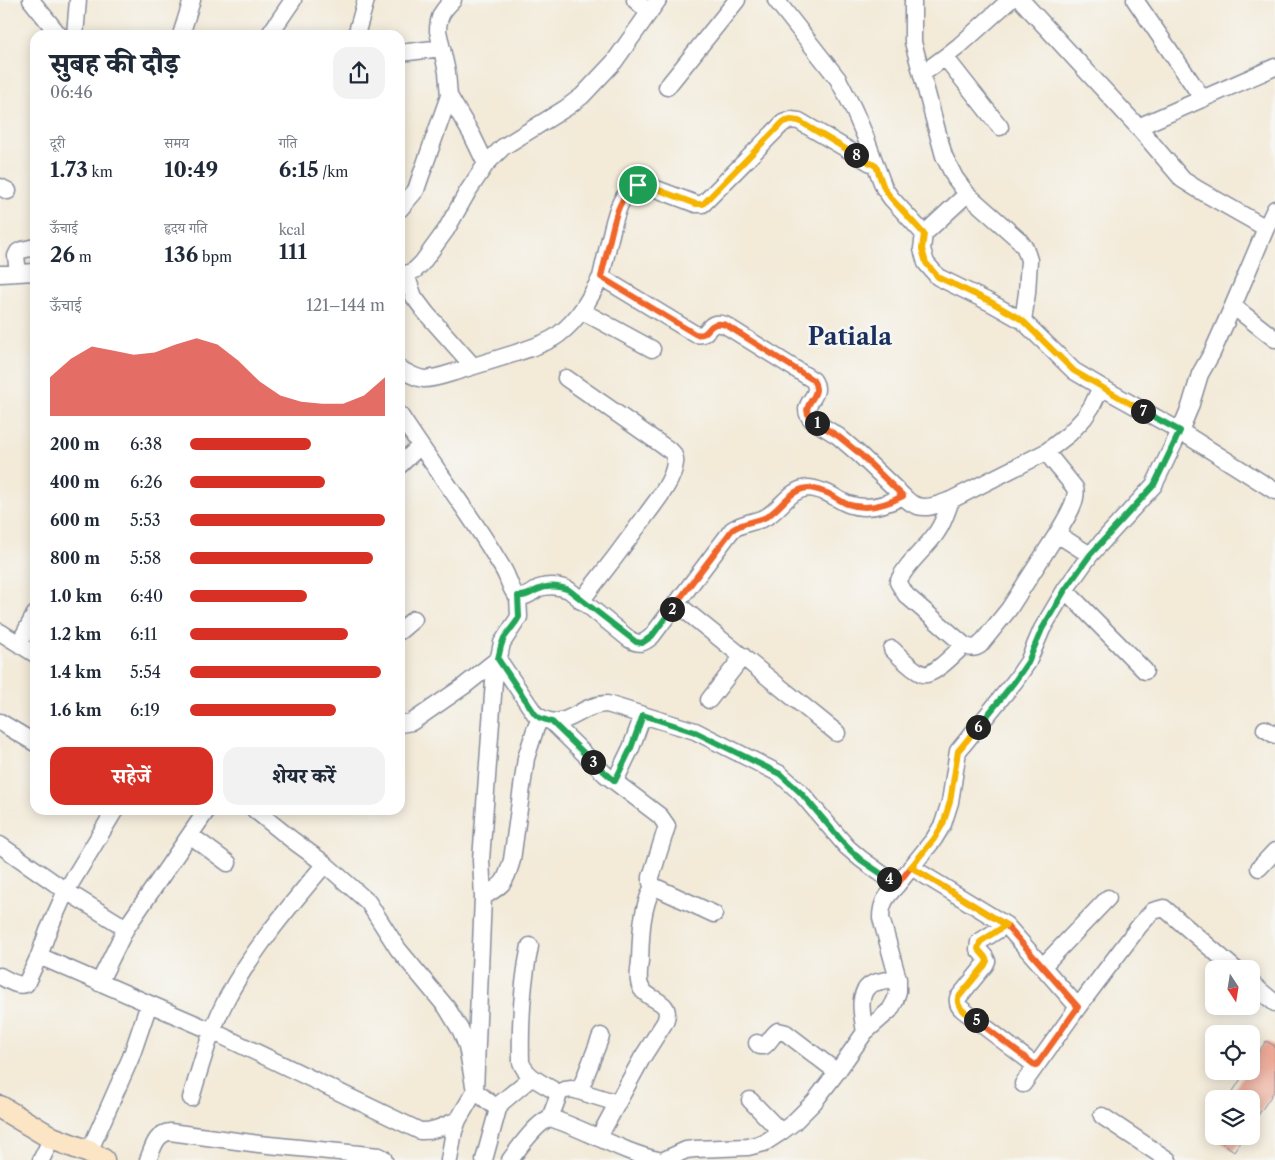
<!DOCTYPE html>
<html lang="hi">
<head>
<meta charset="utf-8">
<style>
	:root { --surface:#fff; --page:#f2f2f3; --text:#1f2937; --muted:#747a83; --accent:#d93025 }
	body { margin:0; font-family:"Libre Caslon Text","Noto Serif Devanagari",serif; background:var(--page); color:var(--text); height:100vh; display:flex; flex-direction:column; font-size:19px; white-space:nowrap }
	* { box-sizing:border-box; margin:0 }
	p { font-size:16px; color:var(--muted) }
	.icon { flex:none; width:28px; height:28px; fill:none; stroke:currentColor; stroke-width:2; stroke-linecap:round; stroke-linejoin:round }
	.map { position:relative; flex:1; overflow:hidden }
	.side { position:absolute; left:30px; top:30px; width:375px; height:785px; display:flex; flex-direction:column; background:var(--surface); border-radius:15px; box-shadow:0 2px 12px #0003 }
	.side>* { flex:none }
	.needle { width:32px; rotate:168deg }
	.controls { position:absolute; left:1205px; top:960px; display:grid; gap:10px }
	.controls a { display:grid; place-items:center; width:55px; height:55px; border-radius:10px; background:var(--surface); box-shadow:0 2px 12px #0003; font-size:25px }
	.pin { position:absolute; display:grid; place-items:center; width:42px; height:42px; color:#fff; margin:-21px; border:2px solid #fff; border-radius:50%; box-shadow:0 1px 5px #0007 }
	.km { position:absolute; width:25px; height:25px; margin:-12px; border-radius:50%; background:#222; color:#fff; font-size:14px; line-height:25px; text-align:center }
	.round { display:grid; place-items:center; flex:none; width:52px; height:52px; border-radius:15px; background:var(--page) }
	.headline { display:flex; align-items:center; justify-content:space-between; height:85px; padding:0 20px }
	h1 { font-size:28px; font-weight:800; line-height:38px }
	.figures { display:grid; grid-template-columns:repeat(3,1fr); gap:8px; height:85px; padding:5px 20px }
	.figures div { display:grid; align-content:center }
	.figures b { font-size:21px; font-weight:800 }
	.figures small { font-size:14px; font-weight:400 }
	.figures p { font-size:14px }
	.chart { height:140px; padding:10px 20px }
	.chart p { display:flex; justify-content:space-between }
	.chart svg { width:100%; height:90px; margin-top:5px; fill:var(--accent); opacity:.7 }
	.action { display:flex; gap:10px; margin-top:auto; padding:10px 20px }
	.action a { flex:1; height:58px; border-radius:15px; background:var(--accent); color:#fff; font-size:20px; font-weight:800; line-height:58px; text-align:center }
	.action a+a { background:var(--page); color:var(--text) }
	ul { padding:0 20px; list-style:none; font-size:16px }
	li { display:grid; grid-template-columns:80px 60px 1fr; align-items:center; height:38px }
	li i { height:12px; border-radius:6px; background:var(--accent) }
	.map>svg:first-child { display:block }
	.building { fill:#eca795 }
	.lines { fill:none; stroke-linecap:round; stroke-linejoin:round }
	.street-casing { stroke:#878c9b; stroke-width:19 }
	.secondary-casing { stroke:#878c9b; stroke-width:25 }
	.street { stroke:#fff; stroke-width:16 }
	.secondary { stroke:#fce5c4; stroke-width:22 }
	.split-1-casing { stroke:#fff; stroke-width:10 }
	.split-2-casing { stroke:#fff; stroke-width:10 }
	.split-3-casing { stroke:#fff; stroke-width:10 }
	.split-4-casing { stroke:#fff; stroke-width:10 }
	.split-5-casing { stroke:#fff; stroke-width:10 }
	.split-6-casing { stroke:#fff; stroke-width:10 }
	.split-7-casing { stroke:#fff; stroke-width:10 }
	.split-8-casing { stroke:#fff; stroke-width:10 }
	.split-9-casing { stroke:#fff; stroke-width:10 }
	.split-1 { stroke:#f0652b; stroke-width:6 }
	.split-2 { stroke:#f0652b; stroke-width:6 }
	.split-3 { stroke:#22a559; stroke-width:6 }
	.split-4 { stroke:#22a559; stroke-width:6 }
	.split-5 { stroke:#f0652b; stroke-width:6 }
	.split-6 { stroke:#f5b400; stroke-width:6 }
	.split-7 { stroke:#22a559; stroke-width:6 }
	.split-8 { stroke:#f5b400; stroke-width:6 }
	.split-9 { stroke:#f5b400; stroke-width:6 }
	.labels { text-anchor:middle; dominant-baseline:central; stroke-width:5; stroke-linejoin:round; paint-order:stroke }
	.town-label { font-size:24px; font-weight:bold; fill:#1b2f5e; stroke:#f6f6f2 }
</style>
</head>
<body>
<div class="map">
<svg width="1275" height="1160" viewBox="0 0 1275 1160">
	<rect width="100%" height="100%" fill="#f6f6f2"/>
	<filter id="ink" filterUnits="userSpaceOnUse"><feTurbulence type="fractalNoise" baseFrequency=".02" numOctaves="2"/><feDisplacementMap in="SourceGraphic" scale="10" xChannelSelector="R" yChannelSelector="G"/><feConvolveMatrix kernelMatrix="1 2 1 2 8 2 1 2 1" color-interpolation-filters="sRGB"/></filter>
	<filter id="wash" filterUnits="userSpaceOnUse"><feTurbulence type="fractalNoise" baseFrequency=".0096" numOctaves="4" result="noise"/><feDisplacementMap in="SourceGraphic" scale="20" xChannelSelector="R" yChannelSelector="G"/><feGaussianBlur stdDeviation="1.12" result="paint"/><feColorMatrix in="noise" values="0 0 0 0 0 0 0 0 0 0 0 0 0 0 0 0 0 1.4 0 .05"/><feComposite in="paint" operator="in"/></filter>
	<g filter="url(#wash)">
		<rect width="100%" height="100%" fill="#f3ead8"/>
		<g id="blocks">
			<path class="building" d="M1266 1041 1275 1046V1090L1251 1126V1099H1228L1246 1071H1251V1063Z
				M1212 1136H1244L1234 1151Z"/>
		</g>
	</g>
	<g filter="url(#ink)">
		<use href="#blocks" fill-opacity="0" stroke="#878c9b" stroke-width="1"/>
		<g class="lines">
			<g class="street-casing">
				<path id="street" d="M31 0 59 35
					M635 0 649 12
					M776 0 838 79 853 108 865 136 884 188 891 198 924 234 967 194
					M913 0V42L944 156 955 178 967 194 1019 240 1025 248 1029 260 1027 293 1023 321 1074 371 1101 387 1180 431 1275 491
					M1021 0 1138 127 1183 180 1199 190 1266 228
					M1135 0 1203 99
					M75 35 78 0
					M181 35 192 0
					M269 35 293 0
					M356 35 366 0
					M400 53 442 48
					M945 57 959 46 1010 0
					M922 74 945 57 1000 127
					M667 87 737 0
					M449 96 472 135 486 164
					M1138 127 1275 67
					M0 187 8 191
					M400 209 416 190 419 181 449 96 447 72 438 31C438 16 443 10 453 0
					M924 234 922 249 926 263 938 277 991 303 1023 321
					M18 273 16 256 18 252 22 250 35 247
					M0 274 35 272
					M406 275 414 297 426 313 473 366
					M400 277 415 270 422 263 446 230 468 191 486 164 503 147 566 108 582 96 614 62 658 0
					M601 277C604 264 607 251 610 238 615 219 619 188 643 184L696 204H703L783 123 791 120 799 121 876 166
					M1233 306 1275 339
					M582 311 652 349
					M400 369C408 373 415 378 424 379 435 379 448 374 458 371 477 365 497 359 516 353 530 348 546 344 558 335 579 319 589 300 601 277L695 334C712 338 704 319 725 325L813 380C825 398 796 403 812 420L838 436 860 455 903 496
					M566 378 672 452C674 455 676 458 675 463 673 481 658 499 647 514 626 543 604 572 581 601
					M400 415C430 462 465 506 494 554 498 561 504 569 507 577 510 583 512 593 518 596 526 599 533 591 539 588 549 585 560 586 569 590L629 639C639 645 643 644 652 636L732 530C743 522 752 523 764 518 779 512 789 489 808 488 814 488 821 491 827 493 834 496 840 501 848 504 867 511 886 505 903 496 906 499 910 503 913 504 925 511 940 504 951 500L1046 452 1069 434 1084 418 1092 406 1101 387
					M1046 452 1075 488C1079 501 1063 523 1057 534
					M400 465 420 446
					M951 500C947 511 944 522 937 532 925 550 906 563 898 582L906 595 964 645
					M1065 590 1145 671
					M676 603 837 733
					M400 631 414 619
					M0 632 35 654
					M19 644 35 614
					M892 649C898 655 915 672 923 674 933 677 956 652 964 645 970 648 974 649 980 645L1009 609 1057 534 1090 555
					M709 700 743 656
					M0 722 35 743
					M552 722 606 775 660 816 667 826 651 877V883L653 886 714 914
					M400 724 412 722 464 686 498 659 535 714C565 736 577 704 607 704L695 731 780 774 801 793 847 847 861 859 897 885 934 839 943 824 950 802 958 751 1015 681 1028 662 1042 629 1065 590 1090 555 1154 485 1180 431 1190 407 1200 374 1212 353 1233 306 1266 228 1275 209
					M1265 729 1275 735
					M615 781 631 748 643 715
					M255 810 291 839 325 864 368 902 398 949 447 1008 461 1031 467 1046 475 1091 498 1109
					M190 835 228 863
					M0 845 66 891 126 928
					M911 867 1006 925 1078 1007 1140 925 1153 911 1164 908 1235 969
					M1259 868 1275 851
					M483 897C504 884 505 884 512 860L526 758 535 730 540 718
					M1006 925 979 942 978 949 985 957 987 961 985 965 958 998C957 1004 959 1007 963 1010L1036 1066
					M530 946C522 984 520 1023 521 1062 526 1078 545 1084 558 1093V1097L550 1118
					M39 956 48 931 66 891 115 810
					M1043 966 1108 898
					M0 976C8 980 17 987 26 984L39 956 212 1031 420 1131C434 1132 445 1125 458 1120
					M99 983 126 928 207 810
					M1251 983 1275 1003
					M865 1032C863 1018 856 995 870 985 878 980 889 980 898 979
					M757 1043 760 1046H764C770 1042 772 1035 778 1031L786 1033 837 1072
					M1023 1084 1078 1007
					M580 1090 601 1036
					M558 1093 565 1090 572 1089 617 1103
					M191 1098C201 1065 210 1031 226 1000 252 950 289 907 325 864
					M750 1100 781 1132
					M1102 1116 1168 1160
					M599 1137 642 1058 665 1022C674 1000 649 1002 641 988 637 980 639 970 640 961 641 934 641 911 653 886
					M89 1152 131 1057 149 1004
					M41 1160 52 1138
					M148 1160C153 1148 156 1133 170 1132L259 1144 379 1156 383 1158 384 1160
					M449 1160 454 1131 458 1120 475 1091 483 897 481 860 494 681 502 643 519 617 518 596
					M484 1160 498 1109 501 1103 532 1077
					M510 1160C519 1148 536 1123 550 1118 586 1129 621 1152 658 1160
					M664 1160 686 1150 695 1149 748 1147 764 1143 781 1132 793 1123 814 1102 837 1072 865 1032 890 1010 895 1001 898 991V979L881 918C881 902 887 896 897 885"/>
			</g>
			<g class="secondary-casing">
				<path id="secondary" d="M0 1107 52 1138 89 1152 103 1160"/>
			</g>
			<use href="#street" class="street"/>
			<use href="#secondary" class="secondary"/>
		</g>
	</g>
	<g class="lines" filter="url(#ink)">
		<g class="split-1-casing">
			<path id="split-1" d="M638 185C618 196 615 219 610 239 607 252 604 264 601 277L695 334C712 338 705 319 726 325L813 380C826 399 791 406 817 423"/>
		</g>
		<g class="split-2-casing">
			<path id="split-2" d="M672 609 732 530C743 522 752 523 764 518 779 512 789 489 808 488 814 488 821 491 827 493 834 496 840 501 847 504 867 511 886 505 903 496L860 454 838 436 817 423"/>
		</g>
		<g class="split-3-casing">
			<path id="split-3" d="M593 762 552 722 540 718 535 714 498 659 501 646 504 638 516 622 519 617 518 596C526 597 530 593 537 590 547 585 559 586 569 590L636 642 642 643 652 636 672 609"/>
		</g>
		<g class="split-4-casing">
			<path id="split-4" d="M593 762 615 781 631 748 643 715 695 732 780 774 801 793 847 847 861 860 889 879"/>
		</g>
		<g class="split-5-casing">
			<path id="split-5" d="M889 879 897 885 911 867 1006 925 1078 1007 1036 1066 976 1020"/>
		</g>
		<g class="split-6-casing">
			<path id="split-6" d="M976 1020C968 1014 956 1009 958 998L985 965 987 961 985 957 978 949 980 942 1006 925 911 867 934 839 943 824 950 802 958 751 978 727"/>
		</g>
		<g class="split-7-casing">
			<path id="split-7" d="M978 727 1015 681 1028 662 1042 629 1065 590 1090 555 1154 485 1180 431 1143 411"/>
		</g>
		<g class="split-8-casing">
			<path id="split-8" d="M856 155 876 166 884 188 891 198 924 234 922 249 926 263 938 277 991 302 1022 320 1074 371 1143 411"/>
		</g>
		<g class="split-9-casing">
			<path id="split-9" d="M638 185 643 184 696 204H703L783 122 791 120 799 121 856 155"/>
		</g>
		<use href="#split-1" class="split-1"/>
		<use href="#split-2" class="split-2"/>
		<use href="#split-3" class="split-3"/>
		<use href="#split-4" class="split-4"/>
		<use href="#split-5" class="split-5"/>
		<use href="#split-6" class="split-6"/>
		<use href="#split-7" class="split-7"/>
		<use href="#split-8" class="split-8"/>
		<use href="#split-9" class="split-9"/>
	</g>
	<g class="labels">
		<g class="town-label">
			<text x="850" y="336">Patiala</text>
		</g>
	</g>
</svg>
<div class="controls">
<a><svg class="needle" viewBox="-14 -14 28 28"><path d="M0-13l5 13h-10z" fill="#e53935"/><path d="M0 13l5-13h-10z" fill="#747a83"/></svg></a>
<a><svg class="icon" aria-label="locate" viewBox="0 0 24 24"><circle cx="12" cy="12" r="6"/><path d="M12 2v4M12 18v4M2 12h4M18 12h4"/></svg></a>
<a><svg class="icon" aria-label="layers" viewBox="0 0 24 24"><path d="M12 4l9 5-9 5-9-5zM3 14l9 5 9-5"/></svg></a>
</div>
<div class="pin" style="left:638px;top:185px;background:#1e9e55"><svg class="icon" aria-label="arrive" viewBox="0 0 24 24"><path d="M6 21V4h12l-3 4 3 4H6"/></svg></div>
<b class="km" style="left:817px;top:423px">1</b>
<b class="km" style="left:672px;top:609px">2</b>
<b class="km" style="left:593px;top:762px">3</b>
<b class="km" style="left:889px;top:879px">4</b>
<b class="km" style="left:976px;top:1020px">5</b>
<b class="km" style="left:978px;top:727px">6</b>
<b class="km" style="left:1143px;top:411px">7</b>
<b class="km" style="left:856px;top:155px">8</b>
<section class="side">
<div class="headline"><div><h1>सुबह की दौड़</h1><p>06:46</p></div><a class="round"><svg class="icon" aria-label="share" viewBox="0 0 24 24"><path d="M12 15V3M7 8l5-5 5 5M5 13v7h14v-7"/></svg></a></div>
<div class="figures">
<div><p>दूरी</p><b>1.73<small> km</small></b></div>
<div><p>समय</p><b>10:49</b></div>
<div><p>गति</p><b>6:15<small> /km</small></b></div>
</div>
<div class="figures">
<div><p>ऊँचाई</p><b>26<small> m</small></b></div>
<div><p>हृदय गति</p><b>136<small> bpm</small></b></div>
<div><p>kcal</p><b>111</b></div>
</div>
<div class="chart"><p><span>ऊँचाई</span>121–144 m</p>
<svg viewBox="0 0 160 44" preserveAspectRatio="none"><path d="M0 44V25L10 16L20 10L30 12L40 14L50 13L60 9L70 6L80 9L90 17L100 27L110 34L120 37L130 38L140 38L150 34L160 25V44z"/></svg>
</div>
<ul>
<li><b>200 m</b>6:38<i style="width:62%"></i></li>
<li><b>400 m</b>6:26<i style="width:69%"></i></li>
<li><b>600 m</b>5:53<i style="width:100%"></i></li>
<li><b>800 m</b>5:58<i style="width:94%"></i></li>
<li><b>1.0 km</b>6:40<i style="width:60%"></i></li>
<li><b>1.2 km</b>6:11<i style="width:81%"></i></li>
<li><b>1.4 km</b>5:54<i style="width:98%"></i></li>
<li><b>1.6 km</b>6:19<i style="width:75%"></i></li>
</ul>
<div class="action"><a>सहेजें</a><a>शेयर करें</a></div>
</section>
</div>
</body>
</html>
